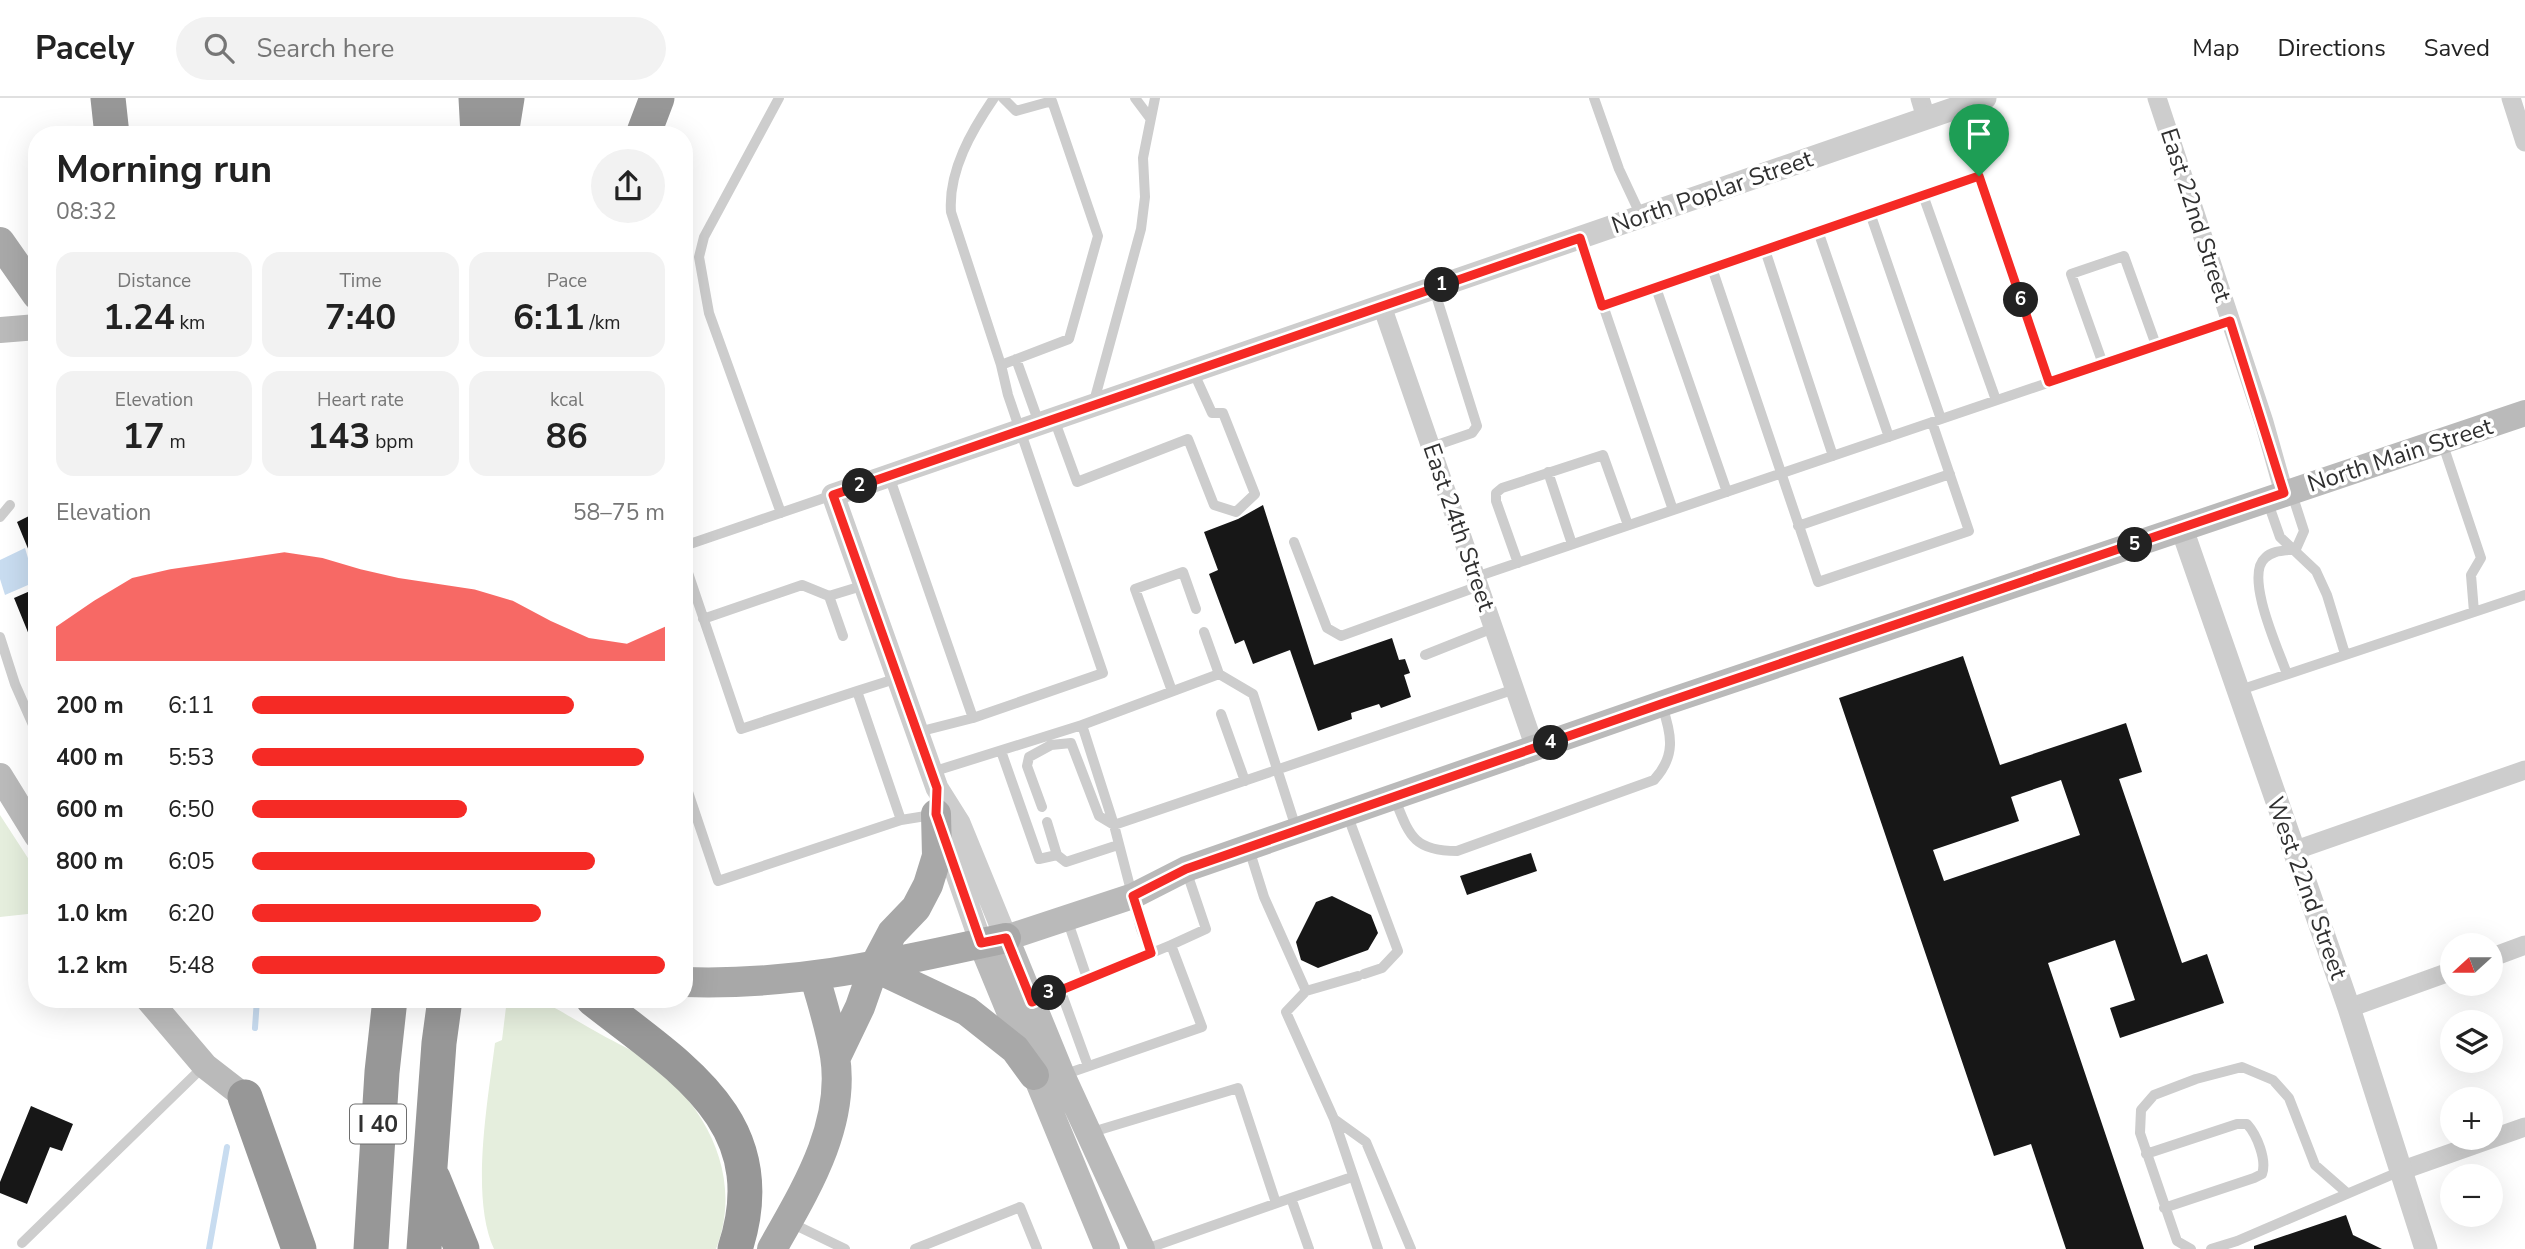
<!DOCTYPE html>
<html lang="en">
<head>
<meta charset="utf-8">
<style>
	:root { --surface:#fff; --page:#f2f2f2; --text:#222; --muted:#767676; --line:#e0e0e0; --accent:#f52a25 }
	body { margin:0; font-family:"Nunito Sans",sans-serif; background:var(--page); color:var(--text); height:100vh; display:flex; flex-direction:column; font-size:26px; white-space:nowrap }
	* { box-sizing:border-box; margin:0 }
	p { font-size:23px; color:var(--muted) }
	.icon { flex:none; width:38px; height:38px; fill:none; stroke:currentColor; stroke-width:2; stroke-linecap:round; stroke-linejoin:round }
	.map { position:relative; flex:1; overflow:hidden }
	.panel { position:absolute; left:28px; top:28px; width:665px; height:882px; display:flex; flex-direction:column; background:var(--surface); border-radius:28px; box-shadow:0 7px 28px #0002 }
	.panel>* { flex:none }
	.needle { width:46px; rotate:249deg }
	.buttons { position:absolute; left:2440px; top:835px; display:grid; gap:14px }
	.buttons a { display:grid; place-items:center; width:63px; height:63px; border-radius:50%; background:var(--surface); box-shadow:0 7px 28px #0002; font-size:35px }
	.pin { position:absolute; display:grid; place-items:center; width:60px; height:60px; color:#fff; margin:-72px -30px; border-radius:50% 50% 50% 0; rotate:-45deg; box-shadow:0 0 7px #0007 }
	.pin .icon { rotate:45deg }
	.km { position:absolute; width:35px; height:35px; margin:-18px; border-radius:50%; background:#222; color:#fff; font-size:19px; line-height:35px; text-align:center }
	.round { display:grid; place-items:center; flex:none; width:74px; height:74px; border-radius:37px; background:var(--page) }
	.overview { display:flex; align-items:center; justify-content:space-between; height:119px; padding:0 28px }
	h1 { font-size:38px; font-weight:700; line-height:52px }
	.stats { display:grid; grid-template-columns:repeat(3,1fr); gap:10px; height:119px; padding:7px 28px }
	.stats div { display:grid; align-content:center; border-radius:18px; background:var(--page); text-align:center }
	.stats b { font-size:35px; font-weight:700 }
	.stats small { font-size:19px; font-weight:400 }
	.stats p { font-size:19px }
	.chart { height:196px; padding:14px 28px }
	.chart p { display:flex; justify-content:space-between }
	.chart svg { width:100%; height:126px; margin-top:7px; fill:var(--accent); opacity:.7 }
	ul { padding:0 28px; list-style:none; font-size:23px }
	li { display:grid; grid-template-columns:112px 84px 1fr; align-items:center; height:52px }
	li i { height:18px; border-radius:9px; background:var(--accent) }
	header { display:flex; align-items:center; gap:42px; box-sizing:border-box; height:98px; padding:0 35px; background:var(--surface); border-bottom:2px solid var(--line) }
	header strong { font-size:33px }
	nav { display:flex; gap:38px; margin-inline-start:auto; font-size:24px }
	.search { width:490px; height:63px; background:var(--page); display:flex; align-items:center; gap:18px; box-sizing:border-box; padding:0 24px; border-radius:38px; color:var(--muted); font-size:26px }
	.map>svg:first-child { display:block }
	.green { fill:#e5eedd }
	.water { fill:#c8dcf0 }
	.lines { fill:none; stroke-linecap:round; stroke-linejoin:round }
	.stream { stroke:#c8dcf0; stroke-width:6 }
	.building { fill:#171717; fill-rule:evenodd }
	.service { stroke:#cdcdcd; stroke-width:10 }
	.minor { stroke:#cdcdcd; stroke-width:19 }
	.tertiary { stroke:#cdcdcd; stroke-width:23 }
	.secondary { stroke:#bababa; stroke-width:26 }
	.primary { stroke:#a8a8a8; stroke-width:30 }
	.motorway { stroke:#979797; stroke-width:35 }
	.route-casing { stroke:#fff; stroke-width:14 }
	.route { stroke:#f52a25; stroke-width:9 }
	.labels { text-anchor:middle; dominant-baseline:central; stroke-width:7; stroke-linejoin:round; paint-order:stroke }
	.shield { fill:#fff; stroke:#6e6e6e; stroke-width:2 }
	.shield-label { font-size:23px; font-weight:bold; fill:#303030 }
	.street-label { font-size:24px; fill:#303030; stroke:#fff }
</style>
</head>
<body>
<header>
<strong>Pacely</strong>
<div class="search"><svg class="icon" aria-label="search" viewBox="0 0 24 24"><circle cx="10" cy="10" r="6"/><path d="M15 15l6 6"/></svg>Search here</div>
<nav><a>Map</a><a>Directions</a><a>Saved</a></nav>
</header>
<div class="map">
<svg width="2525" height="1151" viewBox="0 0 2525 1151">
	<rect width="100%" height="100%" fill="#fff"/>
	<path class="green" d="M0 717 37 774V815L0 819Z
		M507 901C515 901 525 900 533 901 554 907 576 923 595 933 610 942 627 949 642 959 704 1002 745 1077 716 1151H494C470 1099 488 1002 495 945L502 942Z"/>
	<path class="water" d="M25 450 35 484 5 497 0 481V462Z"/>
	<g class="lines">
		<path class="stream" d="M255 930 257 901
			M209 1151 227 1049"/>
	</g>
	<path class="building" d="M1263 407 1314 567 1392 540 1399 562 1405 561 1410 575 1404 577 1411 599 1381 610 1379 606 1351 615 1352 621 1318 633 1290 552 1253 566 1244 542 1235 546 1209 476 1218 472 1204 434 1238 421Z
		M37 414V470H36L17 424Z
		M37 490V554H36L14 500Z
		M1963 558 2000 667 2126 625 2142 674 2119 681 2182 865 2207 856 2224 905 2120 940 2110 910 2135 902 2115 842 2048 865 2144 1151H2066L2031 1046 1994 1058 1839 600ZM2061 682 2080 737 1944 783 1933 752 2019 723 2011 699Z
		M1531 755 1537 773 1467 797 1460 778Z
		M1332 798 1371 817 1378 835 1368 852 1318 870 1301 862 1296 844 1316 804Z
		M31 1008 73 1026 62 1053 50 1049 27 1106 0 1095V1084Z
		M2346 1117 2353 1137 2382 1151H2254V1148Z"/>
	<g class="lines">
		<path class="service" d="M779 0 704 139 699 159 709 215 781 415
			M994 0C972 32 948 73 951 114L1001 267 1069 241 1098 138 1052 3 1016 13 1003 0
			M1135 0 1150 20
			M1594 0 1619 71 1641 118
			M1923 97 1996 302
			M1870 115 1941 321
			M1818 133 1889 339
			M1580 140 1673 412
			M1765 152 1833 358
			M1712 170 1818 484 1969 433 1932 324
			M1656 190 1727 394
			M1603 208 1979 77 2049 284
			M1016 261 1039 325
			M2103 266 2071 176 2124 158 2156 247
			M1093 307 1141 131 1145 99 1143 60 1155 0
			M1054 321 1077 384 1188 341 1214 407 1236 414 1255 396 1223 315H1212L1193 273
			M2442 344 2481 460 2471 477 2474 514
			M1431 349 1472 335 1477 328 1434 191
			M1548 374 1572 446
			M889 378 973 620 1103 575 1008 297 1001 267
			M2292 396 2304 433 2296 451
			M2267 402 2280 439 2316 473 2327 497 2345 556
			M0 419 10 407
			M1798 428 1950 376
			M1294 444 1327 530 1341 538 1479 488
			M684 448 833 397
			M684 463 741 631 857 593
			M1518 465 1496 403V395L1502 390 1603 357 1628 427
			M1476 479 2230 223
			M703 521 802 487 829 498
			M1204 534 1219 576
			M843 538 829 498 865 487
			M0 539 15 586 37 636
			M1425 557 1493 530
			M2287 576C2279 553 2244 478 2265 460 2273 452 2285 453 2296 451
			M1172 593 1135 491 1183 474 1196 511
			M2237 593 2525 497
			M1221 616 1245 683
			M918 634 973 620
			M1001 653 1039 761 1057 757 1066 764 1118 747
			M932 674 1082 627
			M684 682 718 783 901 722 857 593 898 580
			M1394 699C1409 736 1412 753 1457 753L1654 682C1676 658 1672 637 1662 608
			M1042 709 1027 668 1029 659 1051 647 1071 645 1099 718 1114 727 1515 591
			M1347 716 1398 853 1382 870 1364 876
			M901 722 932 717
			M1047 724 1057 757
			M1249 751 1264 799 1306 893 1358 878
			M1067 821 1087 880
			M1151 855 1141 831 1114 727 1082 627 1219 576 1253 596 1297 733
			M1060 891 1088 968
			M1306 893 1286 914 1334 1021 1378 1151
			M1033 904 1171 847
			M1063 977 1202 929 1171 847 1206 831 1186 772
			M1334 1021 1366 1044 1411 1151
			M1089 1035 1238 990 1276 1105
			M2146 1056 2237 1026H2247C2257 1037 2267 1062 2262 1076L2254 1080 2164 1110
			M1291 1100 1352 1079
			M789 1124 845 1151
			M22 1145 204 968
			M915 1151 1020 1109 1037 1151
			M1146 1151 1291 1100 1309 1151
			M2191 1151 2177 1143 2140 1035 2141 1012 2154 997 2196 981 2242 969 2273 982 2289 1000 2315 1067 2347 1095
			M2211 1151 2237 1143 2403 1072"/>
		<path class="minor" d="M1920 0 1926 20
			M2157 0 2264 324 2284 395
			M2511 0 2525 44
			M1382 208 1535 650
			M2293 753 2525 672
			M2490 860 2525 847
			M2349 910 2452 873
			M2403 1072 2525 1029"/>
		<path class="tertiary" d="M2182 431 2349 910 2426 1151
			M941 730 981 845
			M1006 840 959 725 937 690 833 397 1985 0"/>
		<path class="secondary" d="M0 232 37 229
			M0 678 37 738
			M981 845 1107 1151
			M148 901 205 968 245 999
			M1142 1151 1062 977 1006 840 1133 798 1186 771 1661 606 2525 315"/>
		<path class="primary" d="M0 144 37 197
			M874 869 967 913 1015 951 1034 977
			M684 884C799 888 895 864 1006 840
			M836 959 860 909 874 869 892 835 916 810 928 787 937 758 936 716
			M772 1151C804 1094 846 1028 835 958 831 932 822 905 815 879"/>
		<path class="motorway" d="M108 0 112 37
			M476 0 478 37
			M501 37 507 0
			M643 37 657 0
			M593 901C679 969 777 1023 735 1151
			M245 999 299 1151
			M433 1080 462 1151
			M371 1151 382 974 390 901
			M424 1151 439 945 445 901"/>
	</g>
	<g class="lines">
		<g class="route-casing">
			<path id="route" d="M1979 78 2049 284 2230 223 2284 395 1661 606 1186 771 1133 798 1151 855 1032 904 1006 840 981 845 936 716 937 690 833 397 1580 140 1602 208Z"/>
		</g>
		<use href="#route" class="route"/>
	</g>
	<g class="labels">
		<rect class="shield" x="350" y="1006.5" width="56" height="39" rx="5"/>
		<g class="shield-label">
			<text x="378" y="1026">I 40</text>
		</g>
		<g class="street-label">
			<text transform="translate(1712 94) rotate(-19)">North Poplar Street</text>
			<text transform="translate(2196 117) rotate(72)">East 22nd Street</text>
			<text transform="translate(2400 357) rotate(-18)">North Main Street</text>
			<text transform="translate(1459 429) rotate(71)">East 24th Street</text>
			<text transform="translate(2307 790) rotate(70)">West 22nd Street</text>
		</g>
	</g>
</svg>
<div class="buttons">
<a><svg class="needle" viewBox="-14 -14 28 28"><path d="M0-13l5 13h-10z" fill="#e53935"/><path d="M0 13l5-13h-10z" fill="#767676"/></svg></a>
<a><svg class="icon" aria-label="layers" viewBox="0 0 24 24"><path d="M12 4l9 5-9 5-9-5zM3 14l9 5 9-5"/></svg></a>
<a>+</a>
<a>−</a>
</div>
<div class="pin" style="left:1979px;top:78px;background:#1e9e55"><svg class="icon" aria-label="arrive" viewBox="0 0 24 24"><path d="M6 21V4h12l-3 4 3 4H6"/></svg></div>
<b class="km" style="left:1442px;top:187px">1</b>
<b class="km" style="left:860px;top:388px">2</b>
<b class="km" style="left:1049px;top:895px">3</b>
<b class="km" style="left:1551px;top:645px">4</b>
<b class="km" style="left:2135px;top:447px">5</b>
<b class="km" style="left:2021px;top:202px">6</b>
<section class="panel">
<div class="overview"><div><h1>Morning run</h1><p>08:32</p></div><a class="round"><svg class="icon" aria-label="share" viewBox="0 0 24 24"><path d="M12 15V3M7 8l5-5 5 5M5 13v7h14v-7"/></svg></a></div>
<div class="stats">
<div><p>Distance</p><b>1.24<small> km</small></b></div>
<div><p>Time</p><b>7:40</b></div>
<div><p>Pace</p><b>6:11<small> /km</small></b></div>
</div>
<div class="stats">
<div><p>Elevation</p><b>17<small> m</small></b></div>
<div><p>Heart rate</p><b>143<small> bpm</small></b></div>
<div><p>kcal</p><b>86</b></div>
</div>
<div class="chart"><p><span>Elevation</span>58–75 m</p>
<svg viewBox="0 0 160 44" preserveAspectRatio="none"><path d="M0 44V32L10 23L20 15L30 12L40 10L50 8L60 6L70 8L80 12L90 15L100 17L110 19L120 23L130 30L140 36L150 38L160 32V44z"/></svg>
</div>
<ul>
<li><b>200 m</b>6:11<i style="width:78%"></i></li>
<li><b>400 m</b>5:53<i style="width:95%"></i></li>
<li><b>600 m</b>6:50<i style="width:52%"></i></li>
<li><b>800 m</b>6:05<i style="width:83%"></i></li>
<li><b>1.0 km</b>6:20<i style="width:70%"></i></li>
<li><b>1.2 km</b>5:48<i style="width:100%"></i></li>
</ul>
</section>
</div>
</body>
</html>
